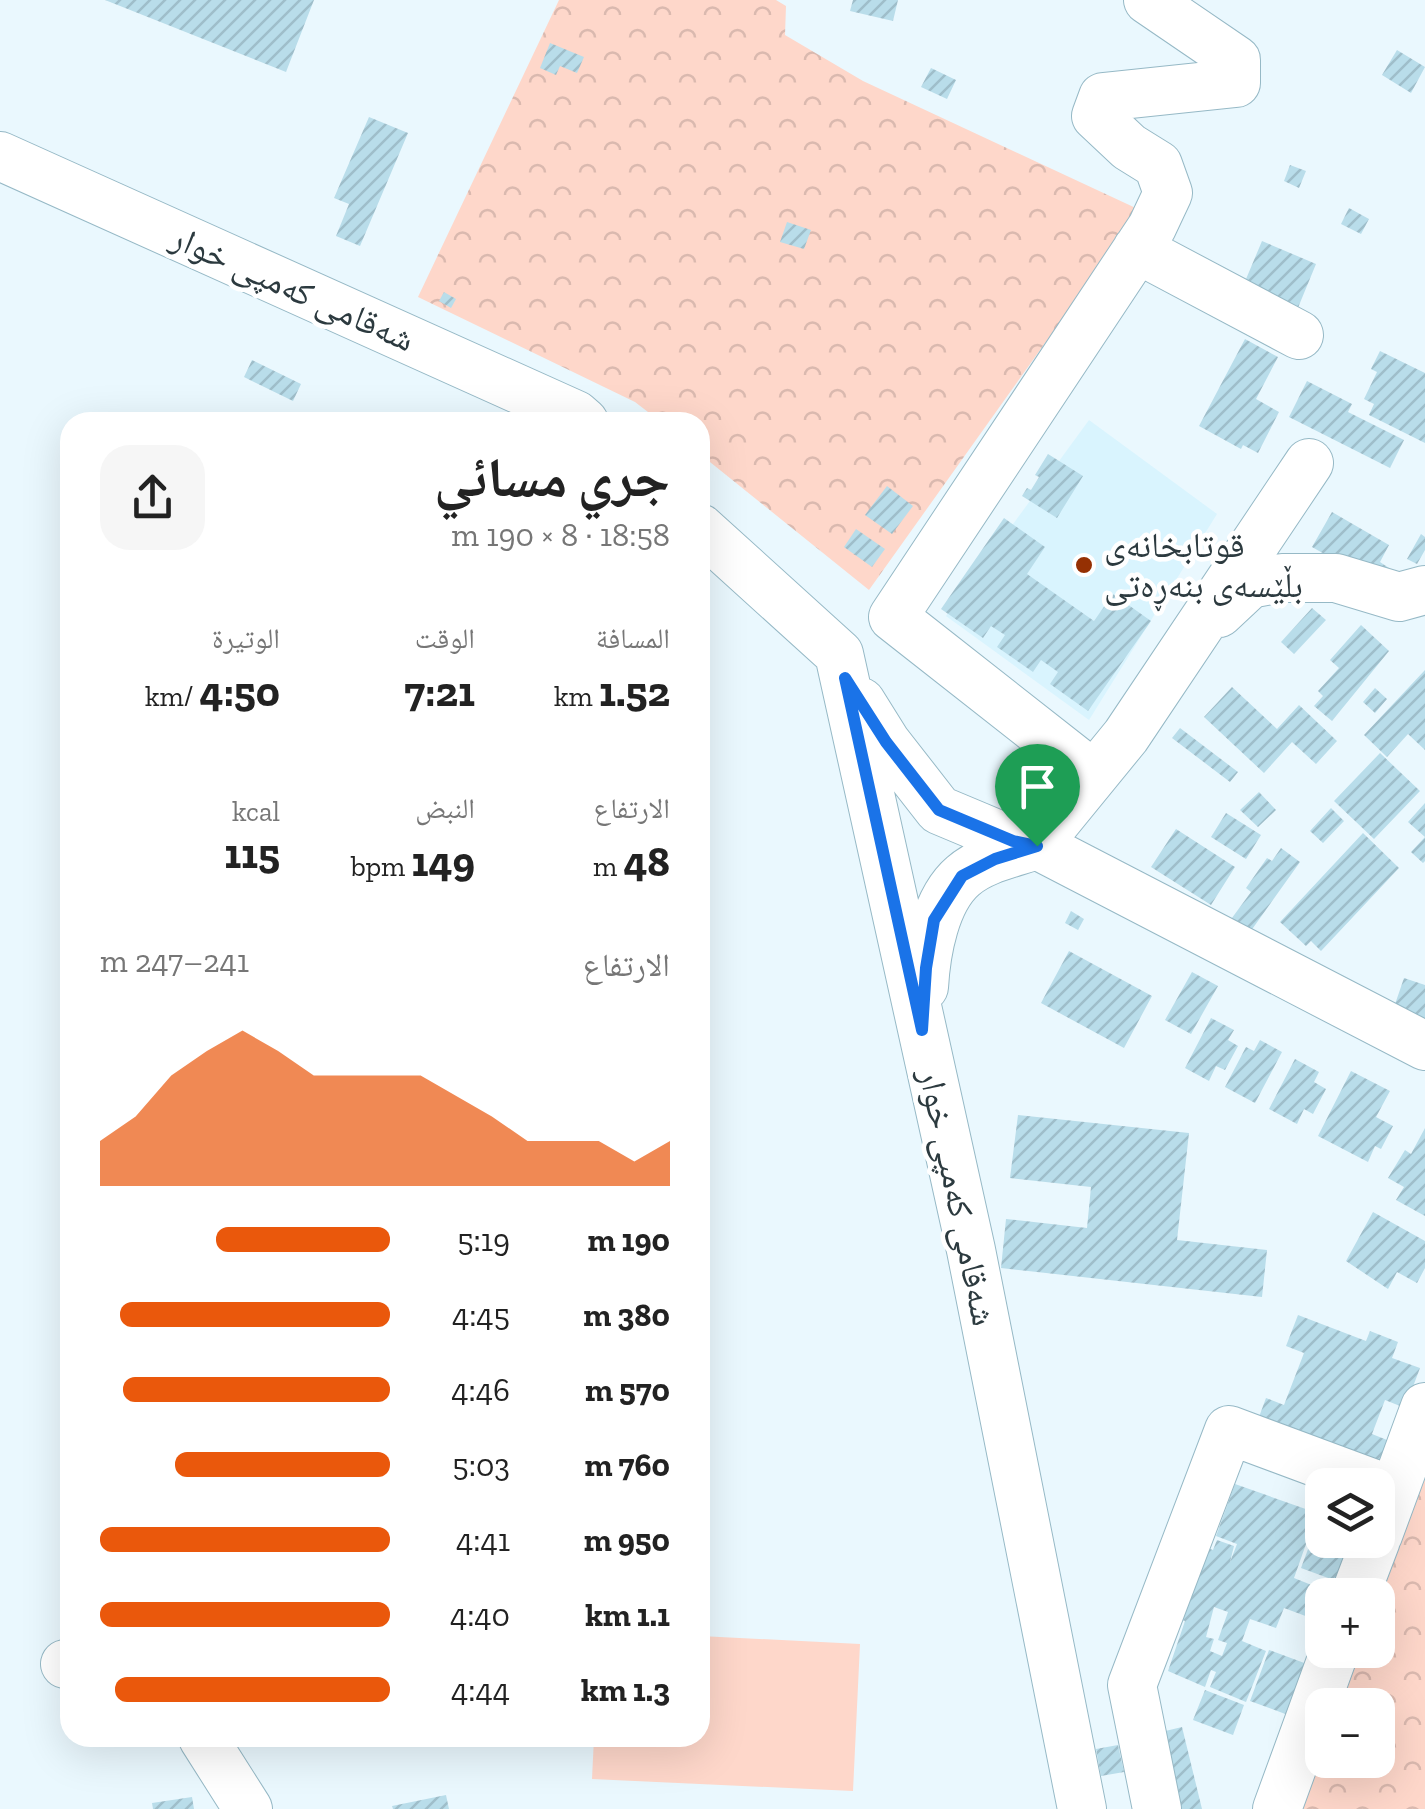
<!DOCTYPE html>
<html lang="ar">
<head>
<meta charset="utf-8">
<style>
	:root { --surface:#fff; --page:#f6f6f6; --text:#222; --muted:#767676; --accent:#ea580c }
	body { margin:0; font-family:"Zilla Slab","Noto Naskh Arabic",serif; background:var(--page); color:var(--text); direction:rtl; height:100vh; display:flex; flex-direction:column; font-size:38px; white-space:nowrap }
	* { box-sizing:border-box; margin:0 }
	p { font-size:32px; color:var(--muted) }
	.icon { flex:none; width:55px; height:55px; fill:none; stroke:currentColor; stroke-width:2; stroke-linecap:round; stroke-linejoin:round }
	.map { position:relative; flex:1; overflow:hidden; direction:ltr }
	.sheet { position:absolute; left:60px; top:412px; width:650px; height:1335px; display:flex; flex-direction:column; background:var(--surface); border-radius:30px; box-shadow:0 10px 40px #0002; direction:rtl }
	.sheet>* { flex:none }
	.buttons { position:absolute; left:1305px; top:1468px; display:grid; gap:20px }
	.buttons a { display:grid; place-items:center; width:90px; height:90px; border-radius:20px; background:var(--surface); box-shadow:0 10px 40px #0002; font-size:50px }
	.pin { position:absolute; display:grid; place-items:center; width:85px; height:85px; color:#fff; margin:-102px -42px; border-radius:50% 50% 50% 0; rotate:-45deg; box-shadow:0 0 10px #0007 }
	.pin .icon { rotate:45deg }
	.round { display:grid; place-items:center; flex:none; width:105px; height:105px; border-radius:30px; background:var(--page) }
	.headline { display:flex; align-items:center; justify-content:space-between; height:170px; padding:0 40px }
	h1 { font-size:55px; font-weight:800; line-height:75px }
	.figures { display:grid; grid-template-columns:repeat(3,1fr); gap:15px; height:170px; padding:10px 40px }
	.figures div { display:grid; align-content:center }
	.figures b { font-size:42px; font-weight:800 }
	.figures small { font-size:28px; font-weight:400 }
	.figures p { font-size:28px }
	.chart { height:280px; padding:20px 40px }
	.chart p { display:flex; justify-content:space-between }
	.chart svg { width:100%; height:180px; margin-top:10px; fill:var(--accent); opacity:.7 }
	ul { padding:0 40px; list-style:none; font-size:32px }
	li { display:grid; grid-template-columns:160px 120px 1fr; align-items:center; height:75px }
	li i { height:25px; border-radius:12px; background:var(--accent) }
	.map>svg:first-child { display:block }
	.built { fill:#d9f4fe }
	.park { fill:url(#park-crowns) }
	.pitch { fill:#fed7ca }
	.building { fill:url(#building-hatch); fill-rule:evenodd }
	.lines { fill:none; stroke-linecap:round; stroke-linejoin:round }
	.minor-casing { stroke:#96b9c6; stroke-width:50 }
	.minor { stroke:#fff; stroke-width:48 }
	.route-casing { stroke:#fff; stroke-width:20 }
	.route { stroke:#1a73e8; stroke-width:12 }
	.poi-dot { fill:#953003; stroke:#fff; stroke-width:4 }
	.labels { text-anchor:middle; dominant-baseline:central; stroke-width:9; stroke-linejoin:round; paint-order:stroke }
	.street-label { font-size:35px; fill:#2c3a3f; stroke:#fff }
	.poi-label { font-size:35px; fill:#2c3a3f; stroke:#fff; text-anchor:start }
</style>
</head>
<body>
<div class="map">
<svg width="1425" height="1809" viewBox="0 0 1425 1809">
	<defs>
		<pattern id="park-crowns" width="20" height="18" patternUnits="userSpaceOnUse" patternTransform="scale(2.5)"><rect width="20" height="18" fill="#fed7ca"/><path d="M2 6a3 3 0 1 1 6 0M12 15a3 3 0 1 1 6 0" fill="none" stroke="#dab9af"/></pattern>
		<pattern id="building-hatch" width="6" height="6" patternUnits="userSpaceOnUse" patternTransform="scale(2.5)"><rect width="6" height="6" fill="#b9ddea"/><path d="M-1 1l2-2M0 6l6-6M5 7l2-2" fill="none" stroke="#9fbeca"/></pattern>
	</defs>
	<rect width="100%" height="100%" fill="#eaf8fe"/>
	<path class="built" d="M1089 420 1217 514 1089 720 946 616Z"/>
	<path class="park" d="M559 0H776L786 6 785 35 863 81 1140 210 869 590 700 454V422H661L635 402 418 297Z
		M1425 1472V1809H1296L1322 1736V1760H1378V1705H1335L1356 1650H1378L1377 1595Z"/>
	<path class="pitch" d="M700 1636 860 1644 853 1791 592 1779 594 1738H700Z"/>
	<path class="building" d="M105 0H314L286 72Z
		M853 0H898L893 21 850 11Z
		M550 43 584 57 577 73 560 66 556 75 540 68Z
		M1397 50 1425 67 1411 93 1382 75Z
		M931 68 956 80 947 99 921 87Z
		M369 117 408 133 360 246 336 236 349 204 334 198Z
		M1290 165 1306 171 1299 188 1284 181Z
		M1349 208 1369 219 1361 234 1341 224Z
		M787 222 811 230 804 249 780 242Z
		M1262 241 1316 264 1295 315 1241 291Z
		M444 292 456 299 451 308 439 301Z
		M1245 339 1278 357 1256 399 1279 412 1258 453 1243 445 1241 449 1199 426Z
		M1380 351 1425 373V443L1369 415 1374 404 1364 399 1377 372 1371 369Z
		M252 360 301 384 293 401 244 377Z
		M1307 381 1352 404 1348 412 1404 440 1390 468 1289 417Z
		M1048 454 1083 476 1057 518 1022 496 1027 488 1031 490 1039 477 1035 475Z
		M887 486 913 506 892 534 865 515Z
		M1332 512 1389 545 1380 562 1389 568 1379 585 1312 547Z
		M1004 518 1045 547 1027 574 1094 621 1113 594 1151 621 1088 711 1050 684 1058 672 1041 660 1033 672 997 647 1005 635 991 626 983 638 941 609Z
		M856 529 885 549 872 567 844 547Z
		M1421 534 1425 537V550L1417 564 1407 559Z
		M1312 608 1326 620 1294 654 1281 642Z
		M1361 625 1389 651 1332 721 1314 706 1323 696 1318 691 1339 668 1330 660Z
		M1425 670V750L1408 734 1387 757 1364 735Z
		M1232 687 1277 729 1299 705 1337 741 1316 764 1292 742 1264 773 1204 717Z
		M1375 688 1387 699 1375 713 1363 702Z
		M1180 728 1238 772 1230 782 1172 738Z
		M1380 753 1420 791 1374 839 1334 801Z
		M1259 792 1276 810 1258 827 1240 810Z
		M1425 803V861L1423 863 1411 852 1425 837 1408 822Z
		M1331 808 1344 821 1323 843 1310 831Z
		M1226 813 1261 835 1246 859 1211 837Z
		M1176 829 1235 867 1211 905 1151 867Z
		M1363 833 1399 868 1321 951 1311 941 1306 946 1280 922Z
		M1281 848 1300 862 1248 935 1229 922 1251 892 1246 888 1267 858 1272 861Z
		M1071 911 1084 919 1078 930 1065 923Z
		M1069 951 1152 996 1124 1048 1041 1003Z
		M1192 972 1218 986 1191 1034 1165 1020Z
		M1404 978 1425 985V1024L1392 1013Z
		M1211 1018 1234 1030 1228 1040 1238 1046 1225 1070 1216 1066 1209 1081 1185 1068Z
		M1260 1040 1282 1052 1255 1103 1225 1087 1246 1047 1254 1051Z
		M1295 1059 1319 1072 1314 1082 1326 1089 1313 1114 1304 1109 1297 1124 1269 1109Z
		M1351 1071 1390 1091 1376 1117 1393 1126 1381 1149 1375 1146 1368 1162 1318 1136Z
		M1018 1115 1189 1133 1177 1240 1267 1250 1262 1297 1001 1268 1006 1219 1087 1228 1091 1187 1010 1178Z
		M1425 1128V1216L1396 1200 1404 1187 1388 1178 1405 1150 1411 1154Z
		M1373 1212 1425 1241V1268L1417 1283 1397 1272 1388 1289 1346 1261Z
		M1298 1315 1366 1341 1370 1331 1398 1342 1392 1358 1420 1368 1405 1408 1385 1400 1372 1434 1392 1442 1383 1465 1259 1417 1266 1398 1284 1405 1304 1353 1286 1346Z
		M1235 1484 1317 1513 1294 1578 1329 1592 1322 1595 1319 1621 1284 1608 1276 1628 1250 1619 1242 1641 1266 1651 1246 1702 1210 1687 1216 1672 1211 1670 1205 1687 1168 1671 1185 1621 1172 1616 1202 1546 1213 1550 1217 1540 1234 1546 1230 1562 1237 1544 1216 1536ZM1214 1607 1228 1612 1218 1640 1227 1643 1222 1656 1210 1651 1214 1639 1206 1637Z
		M1320 1517 1322 1518V1540H1354L1339 1582 1301 1568Z
		M1269 1650 1307 1664 1288 1715 1250 1701Z
		M1205 1690 1244 1705 1233 1735 1193 1720Z
		M1182 1727 1202 1809H1172L1157 1733Z
		M1118 1745 1124 1772 1101 1776 1096 1749Z
		M446 1795 449 1809H393L392 1806Z
		M192 1797 194 1809H153L152 1803Z"/>
	<g class="lines">
		<g class="minor-casing">
			<path id="minor" d="M0 156 576 415 584 422
				M1137 249 1299 335
				M1309 463 1126 736 1037 845 1425 1046
				M700 528 839 654 971 1250 1082 1809
				M1219 613 1250 584 1282 578H1336L1399 597 1425 590
				M861 702 886 742 939 810 1013 841 1037 845
				M1094 775 893 617 1152 227 1168 193 1158 165 1129 147 1096 116 1103 97 1236 83V60L1148 0
				M924 987C926 952 935 900 963 876 982 859 1014 853 1037 845
				M1378 1535 1425 1407
				M1355 1595 1376 1540
				M65 1664 70 1665
				M203 1738 248 1809
				M1157 1809 1132 1685 1229 1430 1377 1485
				M1277 1809 1335 1650"/>
		</g>
		<use href="#minor" class="minor"/>
	</g>
	<g class="lines">
		<g class="route-casing">
			<path id="route" d="M845 678 886 742 939 810 1013 841 1037 846 995 859 962 876 934 920 926 968 922 1030Z"/>
		</g>
		<use href="#route" class="route"/>
	</g>
	<circle class="poi-dot" cx="1084" cy="565" r="10"/>
	<g class="labels">
		<g class="street-label">
			<text transform="translate(293 288) rotate(24)">شەقامی کەمپی خوار</text>
			<text transform="translate(958 1197) rotate(78)">شەقامی کەمپی خوار</text>
		</g>
		<g class="poi-label">
			<text x="1104" y="545">قوتابخانەی<tspan x="1104" dy="40">بڵێسەی بنەڕەتی</tspan></text>
		</g>
	</g>
</svg>
<div class="buttons">
<a><svg class="icon" aria-label="layers" viewBox="0 0 24 24"><path d="M12 4l9 5-9 5-9-5zM3 14l9 5 9-5"/></svg></a>
<a>+</a>
<a>−</a>
</div>
<div class="pin" style="left:1037px;top:846px;background:#1e9e55"><svg class="icon" aria-label="arrive" viewBox="0 0 24 24"><path d="M6 21V4h12l-3 4 3 4H6"/></svg></div>
<section class="sheet">
<div class="headline"><div><h1>جري مسائي</h1><p>18:58 · 8 × 190 m</p></div><a class="round"><svg class="icon" aria-label="share" viewBox="0 0 24 24"><path d="M12 15V3M7 8l5-5 5 5M5 13v7h14v-7"/></svg></a></div>
<div class="figures">
<div><p>المسافة</p><b>1.52<small> km</small></b></div>
<div><p>الوقت</p><b>7:21</b></div>
<div><p>الوتيرة</p><b>4:50<small> /km</small></b></div>
</div>
<div class="figures">
<div><p>الارتفاع</p><b>48<small> m</small></b></div>
<div><p>النبض</p><b>149<small> bpm</small></b></div>
<div><p>kcal</p><b>115</b></div>
</div>
<div class="chart"><p><span>الارتفاع</span>241–247 m</p>
<svg viewBox="0 0 160 44" preserveAspectRatio="none"><path d="M0 44V33L10 27L20 17L30 11L40 6L50 11L60 17L70 17L80 17L90 17L100 22L110 27L120 33L130 33L140 33L150 38L160 33V44z"/></svg>
</div>
<ul>
<li><b>190 m</b>5:19<i style="width:60%"></i></li>
<li><b>380 m</b>4:45<i style="width:93%"></i></li>
<li><b>570 m</b>4:46<i style="width:92%"></i></li>
<li><b>760 m</b>5:03<i style="width:74%"></i></li>
<li><b>950 m</b>4:41<i style="width:100%"></i></li>
<li><b>1.1 km</b>4:40<i style="width:100%"></i></li>
<li><b>1.3 km</b>4:44<i style="width:95%"></i></li>
</ul>
</section>
</div>
</body>
</html>
